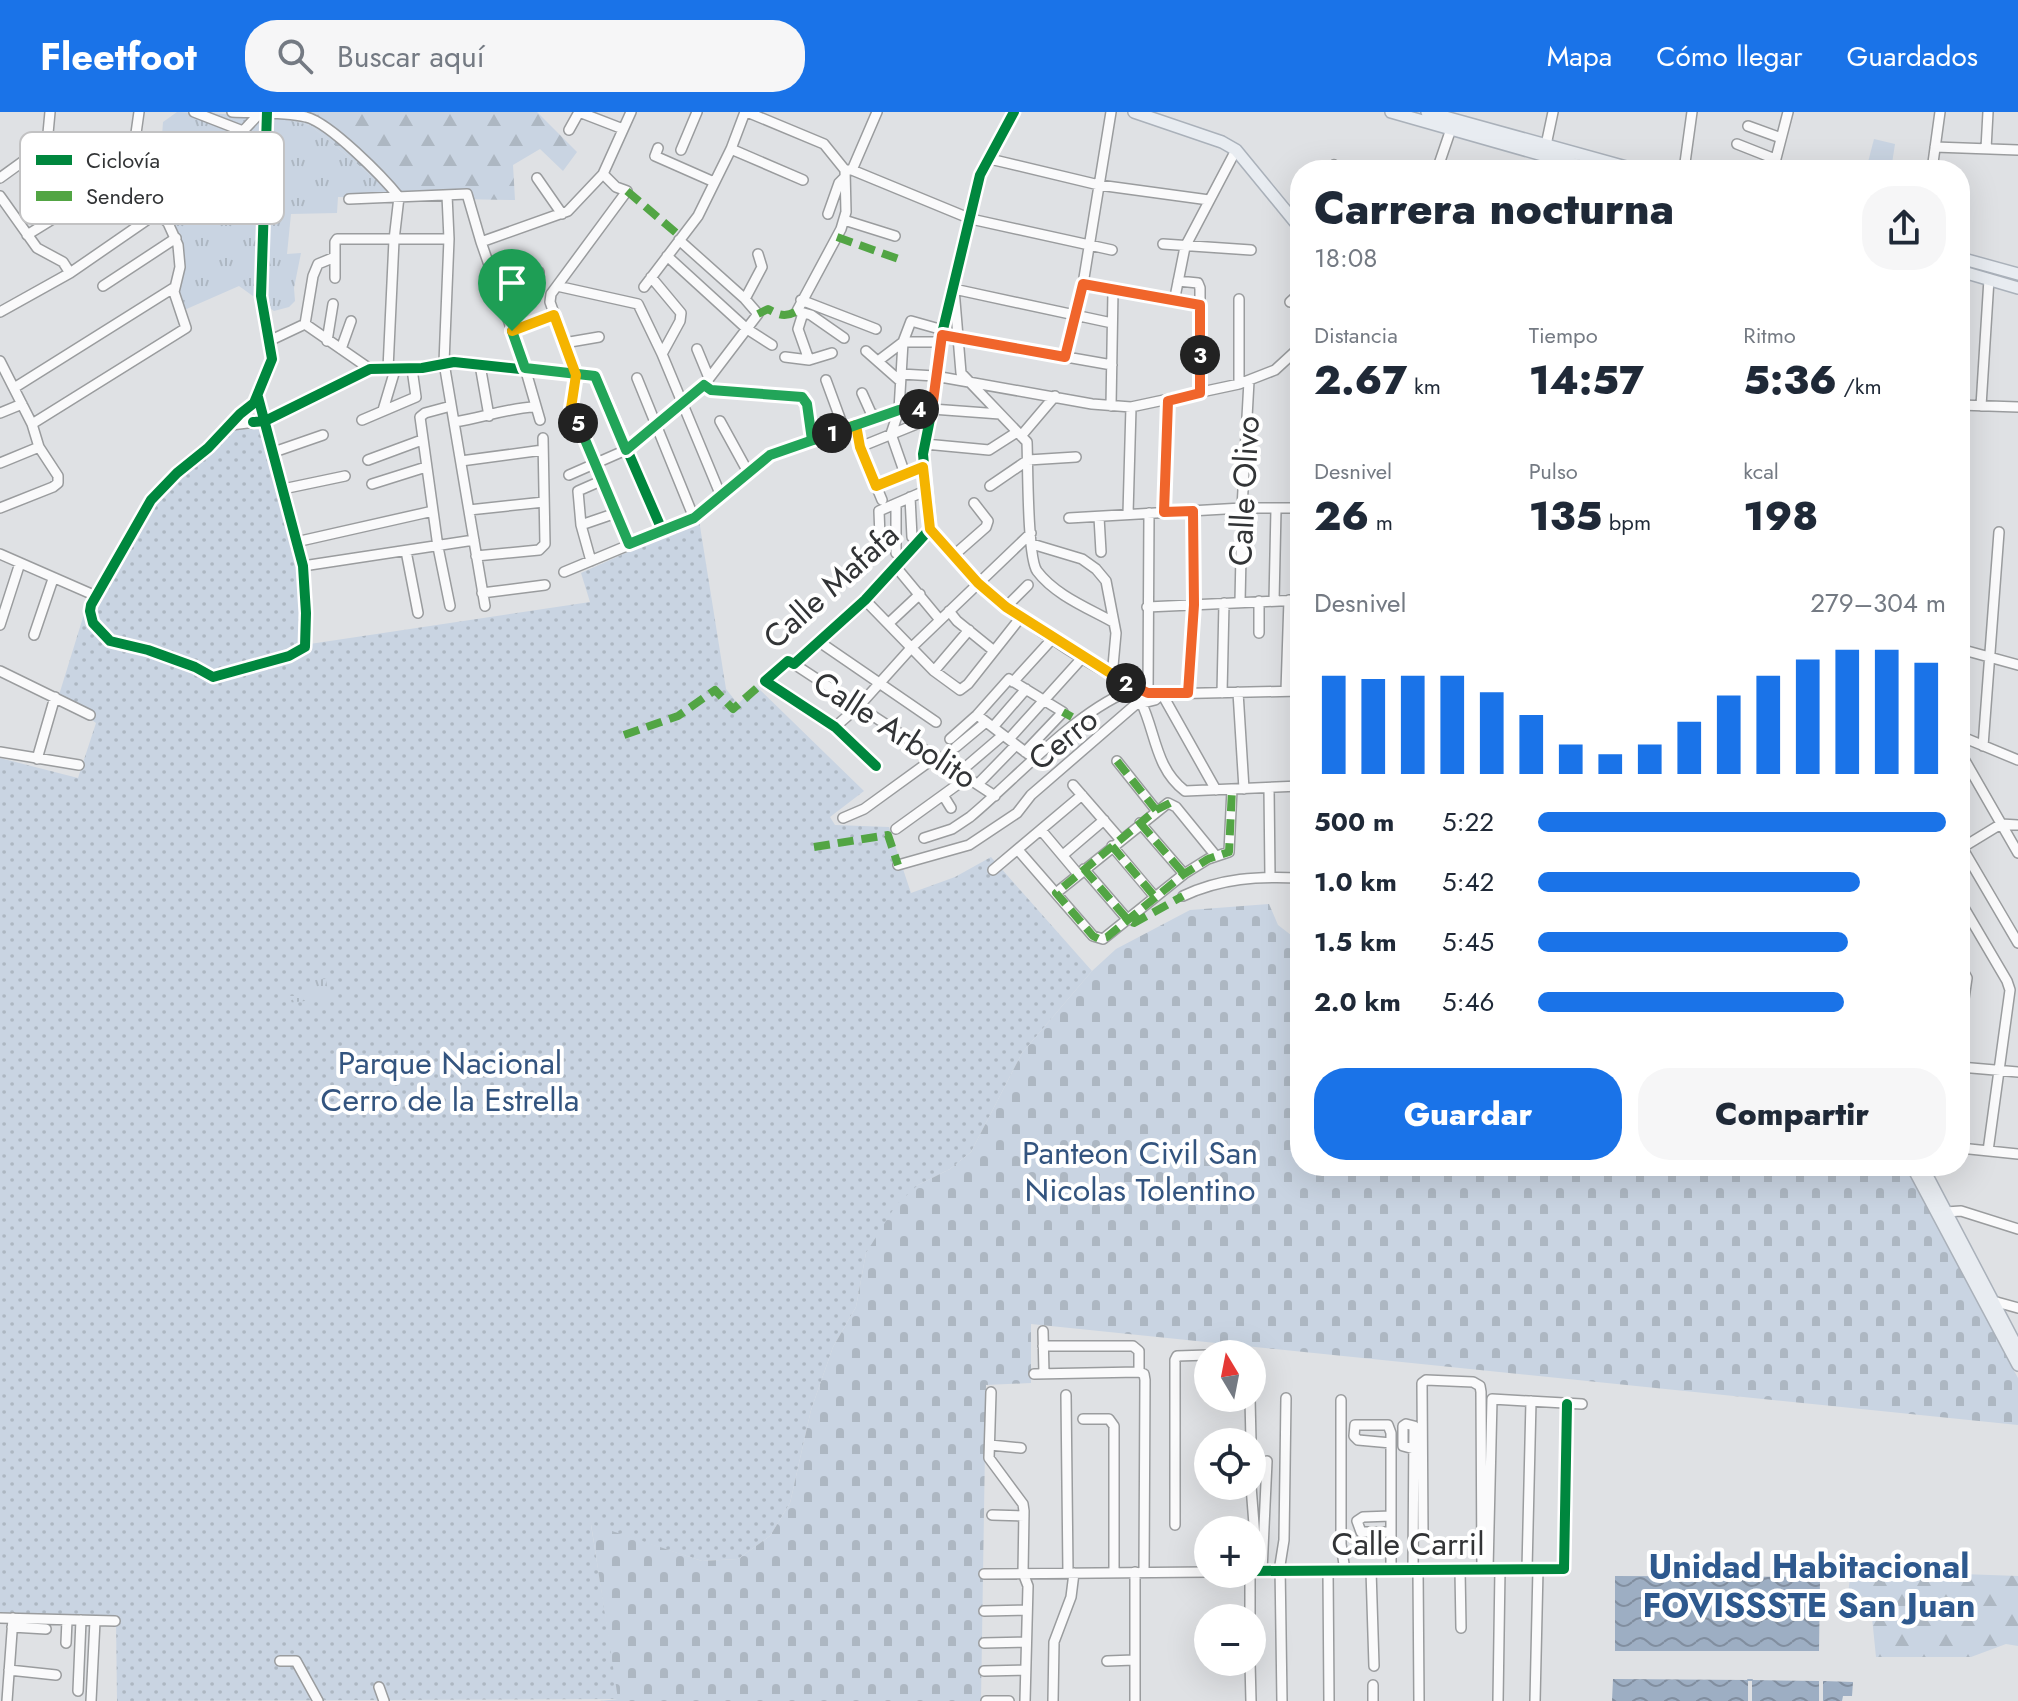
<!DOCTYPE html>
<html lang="es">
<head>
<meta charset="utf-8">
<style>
	:root { --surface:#fff; --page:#f6f6f7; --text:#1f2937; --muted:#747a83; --accent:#1a73e8 }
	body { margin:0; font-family:Jost,sans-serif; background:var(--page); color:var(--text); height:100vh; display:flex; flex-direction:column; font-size:30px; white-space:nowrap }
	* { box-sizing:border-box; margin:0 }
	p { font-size:26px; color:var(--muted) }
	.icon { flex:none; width:44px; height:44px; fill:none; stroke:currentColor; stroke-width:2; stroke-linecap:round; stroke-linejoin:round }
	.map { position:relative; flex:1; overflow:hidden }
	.details { position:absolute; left:1290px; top:48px; width:680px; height:1016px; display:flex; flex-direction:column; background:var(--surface); border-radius:32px; box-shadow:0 8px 32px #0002 }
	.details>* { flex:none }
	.needle { width:52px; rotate:350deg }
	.tools { position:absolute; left:1194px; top:1228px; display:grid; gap:16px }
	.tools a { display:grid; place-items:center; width:72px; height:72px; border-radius:50%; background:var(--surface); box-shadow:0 8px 32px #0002; font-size:40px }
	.pin { position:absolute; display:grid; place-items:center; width:68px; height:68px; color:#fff; margin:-82px -34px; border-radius:50% 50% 50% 0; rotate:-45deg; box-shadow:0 0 8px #0007 }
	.pin .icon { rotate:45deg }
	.km { position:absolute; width:40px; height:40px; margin:-20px; border-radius:50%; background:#222; color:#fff; font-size:22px; line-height:40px; text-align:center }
	.round { display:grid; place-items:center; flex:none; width:84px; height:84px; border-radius:32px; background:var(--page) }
	.head { display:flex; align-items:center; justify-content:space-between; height:136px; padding:0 24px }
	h1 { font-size:44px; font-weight:800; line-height:60px }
	.figures { display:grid; grid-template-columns:repeat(3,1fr); gap:12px; height:136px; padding:8px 24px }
	.figures div { display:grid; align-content:center }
	.figures b { font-size:40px; font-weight:800 }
	.figures small { font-size:22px; font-weight:400 }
	.figures p { font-size:22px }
	.chart { height:224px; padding:16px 24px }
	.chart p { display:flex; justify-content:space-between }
	.chart svg { width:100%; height:144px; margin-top:8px; stroke:var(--accent); stroke-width:6 }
	.button { display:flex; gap:16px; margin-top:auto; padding:16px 24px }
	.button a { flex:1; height:92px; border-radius:32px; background:var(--accent); color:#fff; font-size:32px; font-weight:800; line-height:92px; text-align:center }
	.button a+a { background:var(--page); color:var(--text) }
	ul { padding:0 24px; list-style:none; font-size:26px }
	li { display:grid; grid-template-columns:128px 96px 1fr; align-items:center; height:60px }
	li i { height:20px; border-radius:10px; background:var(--accent) }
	header { display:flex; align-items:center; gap:48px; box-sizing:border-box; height:112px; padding:0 40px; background:var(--accent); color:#fff }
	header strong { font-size:38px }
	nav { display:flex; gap:44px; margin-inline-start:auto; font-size:28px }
	.search { width:560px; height:72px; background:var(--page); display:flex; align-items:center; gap:20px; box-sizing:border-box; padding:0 28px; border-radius:32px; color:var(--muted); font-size:30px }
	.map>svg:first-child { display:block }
	.grass { fill:url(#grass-dots) }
	.forest { fill:url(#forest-firs) }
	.cemetery { fill:url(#cemetery-stones) }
	.park { fill:url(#park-tufts) }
	.garden { fill:#c9d4e2 }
	.water { fill:url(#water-waves) }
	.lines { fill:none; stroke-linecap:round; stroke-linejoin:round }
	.stream { stroke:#9daec3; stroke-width:2 }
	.minor-casing { stroke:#9a9c9e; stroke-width:12 }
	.major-casing { stroke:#aab1ba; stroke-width:14 }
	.minor { stroke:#fafafb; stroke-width:9 }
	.major { stroke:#e8ecf1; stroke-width:11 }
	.quiet { stroke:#52a544; stroke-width:8; stroke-dasharray:16 8; stroke-linecap:butt }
	.cycleway-casing { stroke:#fff; stroke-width:15 }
	.cycleway { stroke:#00873e; stroke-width:10 }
	.split-1-casing { stroke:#fff; stroke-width:16 }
	.split-2-casing { stroke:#fff; stroke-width:16 }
	.split-3-casing { stroke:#fff; stroke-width:16 }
	.split-4-casing { stroke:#fff; stroke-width:16 }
	.split-5-casing { stroke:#fff; stroke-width:16 }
	.split-6-casing { stroke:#fff; stroke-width:16 }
	.split-1 { stroke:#22a559; stroke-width:10 }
	.split-2 { stroke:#f5b400; stroke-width:10 }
	.split-3 { stroke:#f0652b; stroke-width:10 }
	.split-4 { stroke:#f0652b; stroke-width:10 }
	.split-5 { stroke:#22a559; stroke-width:10 }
	.split-6 { stroke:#f5b400; stroke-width:10 }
	.labels { text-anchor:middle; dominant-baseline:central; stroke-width:8; stroke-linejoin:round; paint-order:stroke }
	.street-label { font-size:32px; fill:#323436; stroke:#fff }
	.park-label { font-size:32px; fill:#33547f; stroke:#fff }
	.neighbourhood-label { font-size:34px; font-weight:bold; fill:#2e598e; stroke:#fff }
	.key { fill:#fff; stroke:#c2c2c3; stroke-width:2 }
	.key-label { font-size:22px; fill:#323436 }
</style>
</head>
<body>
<header>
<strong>Fleetfoot</strong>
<div class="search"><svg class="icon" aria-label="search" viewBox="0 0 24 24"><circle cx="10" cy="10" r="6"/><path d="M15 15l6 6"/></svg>Buscar aquí</div>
<nav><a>Mapa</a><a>Cómo llegar</a><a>Guardados</a></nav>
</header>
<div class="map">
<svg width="2018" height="1589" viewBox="0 0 2018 1589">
	<defs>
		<pattern id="grass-dots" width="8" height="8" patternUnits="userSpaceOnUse" patternTransform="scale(2)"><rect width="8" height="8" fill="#c9d4e2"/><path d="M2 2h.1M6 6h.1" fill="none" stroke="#adb7c2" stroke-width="1.8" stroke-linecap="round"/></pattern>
		<pattern id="forest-firs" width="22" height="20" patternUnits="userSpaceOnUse" patternTransform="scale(2)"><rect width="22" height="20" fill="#c9d4e2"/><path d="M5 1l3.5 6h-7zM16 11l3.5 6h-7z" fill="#adb7c2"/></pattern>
		<pattern id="cemetery-stones" width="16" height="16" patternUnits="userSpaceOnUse" patternTransform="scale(2)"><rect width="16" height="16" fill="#c9d4e2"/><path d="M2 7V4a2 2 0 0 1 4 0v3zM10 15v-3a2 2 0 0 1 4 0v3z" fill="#adb7c2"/></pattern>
		<pattern id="park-tufts" width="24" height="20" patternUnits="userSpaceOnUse" patternTransform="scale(2)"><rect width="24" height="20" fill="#c9d4e2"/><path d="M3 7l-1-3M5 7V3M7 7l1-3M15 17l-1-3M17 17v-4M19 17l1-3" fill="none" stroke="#adb7c2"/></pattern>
		<pattern id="water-waves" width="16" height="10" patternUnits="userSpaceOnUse" patternTransform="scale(2)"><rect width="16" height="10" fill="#9daec3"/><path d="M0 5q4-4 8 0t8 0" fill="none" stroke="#818e9f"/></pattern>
	</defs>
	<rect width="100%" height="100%" fill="#dfe1e4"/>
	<path class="grass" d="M259 299 306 462 303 533 590 490 581 461 699 408 726 577 738 592 756 574 864 679 830 705 835 713 889 715 911 781 955 765 991 745 1092 859 1022 941 971 1040 950 1057 918 1073 866 1141 856 1195 833 1235 811 1298 790 1391 770 1424 738 1447 702 1449 591 1413 619 1587 117 1589 116 1508 0 1503V646L78 666 96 611 59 583 89 486 152 392 216 330Z"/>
	<path class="forest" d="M268 0H537L577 40 563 59 540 37 513 53 515 88 398 86 310 13 268 4Z
		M1851 1458 2018 1464V1534L2006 1532 1971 1545H1876L1870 1486 1848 1482Z"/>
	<path class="cemetery" d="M1269 792 1278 813 1300 830V1054H1905L2018 1266V1313L1031 1212V1271L986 1273 981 1589H600L618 1587 591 1412 702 1449 738 1447 770 1424 790 1391 811 1298 833 1235 856 1195 866 1141 896 1093 918 1073 950 1057 971 1040 1022 941 1092 859 1116 837 1190 798Z"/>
	<path class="park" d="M177 0 268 4 310 13 398 86 338 85 337 101 291 102 287 142 301 141 294 176 295 189 289 195 274 199 239 174 182 199 177 181 180 126 157 92 163 10Z
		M326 867 329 888 320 892 315 888 286 891 287 884H303L313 868Z"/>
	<path class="garden" d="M1874 27 1895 32 1891 58H1866Z"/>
	<path class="water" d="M1615 1464 1820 1465 1819 1539H1615Z
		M1613 1567 1748 1568V1589H1612Z
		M1752 1568 1819 1569V1589H1752Z
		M1823 1569 1853 1570 1852 1584H1843L1842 1589H1823Z"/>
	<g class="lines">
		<path class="stream" d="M1748 1568H1752"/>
		<g class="minor-casing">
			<path id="minor" d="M194 0 243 19
				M232 0C256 1 283 0 306 5 330 11 383 65 399 85L394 128 388 257
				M747 0 824 32 845 58H852L971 107 1112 138
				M1748 14 1781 26
				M569 18 579 0 623 17
				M47 32 50 0
				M1737 32 1775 47
				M1546 33 1553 0
				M1935 35 2018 38
				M658 36 655 44 714 70
				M731 37 803 68
				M1986 37 1988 0
				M681 38 697 0
				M990 47 1099 73 1209 88
				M852 58 877 0
				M1329 58 1334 53 1341 58
				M1437 58 1452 14
				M1684 58 1692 0
				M1773 58 1788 0
				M1932 58 1940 0
				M216 59C232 51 246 38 243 19L259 2
				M603 62 616 75 627 79 551 182 550 190 576 263 571 296 629 432
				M0 66 47 32
				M537 66 562 102
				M54 71 82 57
				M128 78 139 0
				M447 83 449 127 444 251 485 494
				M0 84 37 136 63 150 70 161
				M349 87 467 82 481 130 525 256 540 308
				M828 102 839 71 844 66
				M844 108 895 124
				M168 111C183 95 203 78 215 60 225 45 227 29 243 19
				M27 123 113 70
				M481 130 568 99 603 62 631 0
				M1163 132 1251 138
				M667 144 747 217 772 233
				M651 165 681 201 680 209 662 242
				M335 166V145
				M1178 169 1198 171 1200 176V281
				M1083 172 1200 193
				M103 174 176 126
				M557 174 638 192 662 242 721 384
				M644 175 698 104 731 37 745 0
				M496 176 539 160
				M745 187 762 155 758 142
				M801 188 876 217
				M1174 190 1185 135 1236 38
				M1290 190 1300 181
				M0 200 70 161 157 101
				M803 201 798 217 809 248
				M1112 211 954 177 961 261 1027 330C1028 351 1027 445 1037 459 1055 483 1088 496 1113 510
				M305 212 370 257
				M512 219 554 203
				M942 223 1112 253
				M844 226 811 203 797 199 841 117 846 100 845 58
				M269 229 305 212 313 164 318 152 335 145V130L337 127H449
				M327 229 333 192
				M564 231 599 225
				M341 237 351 209
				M697 237 709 266
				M866 239 900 269
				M785 245 809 248 832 241
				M1065 245 1083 172 1111 0
				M0 249 32 312 39 335 58 364V371L53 375 0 396
				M878 249 903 230H940
				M480 253 489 304
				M901 262 935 264 1092 292 1131 295 1239 272 1275 258 1300 235
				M637 266 694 406
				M826 268 844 317
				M1239 272V187
				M704 273 711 278 802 285 807 292 812 328
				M14 276 175 175
				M862 281 871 301 880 305
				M258 285 303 454 306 501 305 535 289 544 213 565 195 555 148 538 110 529 93 511 90 499 91 493 151 388 177 361 208 336 240 302 254 291 272 247 261 184 267 0
				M1960 293 2018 295
				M1111 294 1113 179
				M1981 294 1989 167
				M383 298 395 258
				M0 301 22 292
				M362 308 416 285 412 257
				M720 309 748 360
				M454 310C482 306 507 296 535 295
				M32 312 186 216 174 180 180 155 178 133 168 111 141 85 100 62 82 57 68 45 47 32
				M231 313 265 309 370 257 422 256 454 250 576 263 595 264 662 418
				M856 313 860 335 882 388
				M1021 324 1055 284
				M925 332 989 338 1017 320
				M860 335 929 307
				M274 340 323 323
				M368 348 422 328
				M461 349 543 338
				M0 351 39 335
				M905 362 891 322 899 298 903 230 911 209 943 218
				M569 363 626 338 681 293 704 273 758 202 745 187 679 128
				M372 372 426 355
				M876 374 923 355
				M990 374 1028 348 1076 345
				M283 377 345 364
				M910 385 912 425
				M896 392V441
				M469 398 544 390
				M1164 400 1168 289
				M1128 402 1131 295
				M1099 405 1101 440
				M1069 406 1242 396H1300
				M581 413 616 401
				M930 417C946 435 961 455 979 472 1010 501 1123 580 1162 582L1300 579
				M880 425 879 399 925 379
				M296 430 433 399
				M1032 432 1082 447 1096 457 1106 469 1116 521 1112 565
				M406 439 418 501
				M0 442 96 484
				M476 444 539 438 545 432 543 326
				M953 444 986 415 988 409 974 391
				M591 449 581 413 578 379 603 368
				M303 454 474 428
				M896 455 940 508
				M564 460 694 406 770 343 812 328 899 298 932 297 1000 302
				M482 481 545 473
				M865 488 934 559 960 578 968 572 1021 505
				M1259 489V521
				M1274 489 1276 397
				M1240 490 1242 396 1249 269
				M450 494 438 435 420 305 425 301 451 294
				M1006 495 1028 473
				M1147 495 1300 488
				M949 499 957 509 994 539
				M889 511 920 482
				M0 513 20 451
				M34 523 53 467
				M818 529 936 610
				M1960 537 2018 553
				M794 552 995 684
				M0 559 90 603
				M934 559 969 518
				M1013 570 1053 526
				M1286 579 1289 488
				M1238 580 1244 677
				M1148 581 1149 401
				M1188 581 1194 493 1193 399
				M1222 581 1224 491
				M1162 582 1216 678
				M1141 590C1156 621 1155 656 1185 679L1300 674
				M977 603 1028 642
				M835 615 859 594 912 535 1031 421
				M993 615 1026 577
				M1960 624 2018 648
				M950 627 977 603 1009 567 1063 600 1025 640
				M1009 627 1083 545
				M1983 634 1999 420
				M956 635 986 610
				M0 640 79 653
				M1960 640 2018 741
				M37 647 55 585
				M1117 649 1156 698
				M968 653 1003 623
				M876 654 835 615 765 569 788 549 794 552 865 488 930 417 923 342 932 297 940 230 980 63 1014 0
				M978 672 1016 633
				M1073 673 1120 727
				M1269 676 1270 765
				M943 683 951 696
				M843 706 864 697 937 644
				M1140 711 1184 762
				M896 717 968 665
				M1041 718 1078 762
				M924 726 952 717 970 705C1017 666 1079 595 1137 576
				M1960 732 2018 831
				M1112 734 1155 785
				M1960 737 2001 712 2018 713
				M1018 738 1093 824 1103 827 1184 762 1208 747 1229 740 1232 677
				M1063 743 1104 708
				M898 753 969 733 1017 701 1031 683 1135 593 1155 588 1162 582
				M1084 757 1128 808
				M993 758 1082 683
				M1056 781 1168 691 1176 695 1216 744
				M1183 784C1221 766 1258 764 1300 766
				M1960 789 2007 869 2010 878 1988 1039
				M1960 853 1967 866 1960 914
				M1960 955 2018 960
				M1960 1036 2018 1042
				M1946 1100 1961 1099 2018 1117
				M1989 1191 1993 1189 2018 1196
				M1043 1219 1044 1262
				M1043 1234H1133L1139 1239V1260
				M1139 1260 1144 1262 1145 1268 1144 1460
				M1034 1262 1139 1260
				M991 1280 989 1346 1023 1392 1024 1399 1023 1461 1028 1474 1025 1589
				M1066 1283 1068 1461
				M1250 1286 1251 1330
				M1341 1288V1432L1345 1459
				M1083 1307H1109L1114 1314V1460
				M1391 1331 1358 1328 1354 1324 1355 1313H1388L1391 1321V1458
				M990 1333 1021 1336
				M1251 1374 1256 1438
				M992 1403 1024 1404
				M1175 1413V1248L1177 1244 1208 1243
				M1391 1420H1361L1357 1409 1363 1405 1391 1404
				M1423 1421 1422 1271 1426 1268 1473 1270 1480 1274 1481 1280 1482 1457
				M1488 1457 1492 1287 1582 1292
				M1527 1457 1531 1289
				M1371 1458 1374 1554
				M1413 1458 1414 1314 1406 1312 1403 1314V1334L1414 1337
				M1418 1458 1419 1589
				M1460 1458 1461 1516
				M1252 1459 1564 1457 1567 1292
				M1262 1459 1267 1349
				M1328 1459 1329 1589
				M984 1462 1208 1460
				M984 1499 1027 1498
				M0 1506 115 1509
				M1250 1506V1462
				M12 1515 46 1517
				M66 1531 67 1508
				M984 1531 1026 1530
				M280 1549H296L318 1589
				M1107 1549 1134 1548
				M1250 1550 1251 1589
				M9 1558 56 1563
				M984 1559 1025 1558
				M1373 1573V1589
				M379 1575 384 1589
				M78 1579 81 1508
				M7 1589 13 1506
				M91 1589 95 1509
				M986 1589H1009
				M1053 1589 1054 1530 1071 1485 1074 1461
				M1135 1589V1460
				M1282 1589 1280 1453 1284 1428 1286 1286
				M1498 1589 1500 1457
				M1535 1589 1538 1457"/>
		</g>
		<g class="major-casing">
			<path id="major" d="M1134 0 1222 30 1236 38 1300 116
				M1391 0 1595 58
				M1427 0 1637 58
				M1960 146 2018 162
				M1960 159 2018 176
				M1912 1054 2018 1253
				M1922 1054 2018 1237"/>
		</g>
		<use href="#minor" class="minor"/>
		<use href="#major" class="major"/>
		<path class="quiet" d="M627 79 681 125
			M837 125 904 149
			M758 202 768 197C779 203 785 206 797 199
			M1063 600 1072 605
			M624 623 678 604 715 578 733 597 765 569
			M1117 649 1156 698
			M1170 691 1156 698 1056 781 1093 824 1099 827 1107 825 1184 762 1208 747 1229 740 1232 677
			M1140 711 1184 762
			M1112 734 1155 785
			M814 735 888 723 898 753
			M1084 757 1128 808 1134 811 1183 784"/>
		<g class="cycleway-casing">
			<path id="cycleway" d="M258 285 303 454 306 501 305 535 289 544 213 565 195 555 148 538 110 529 93 511 90 499 91 493 151 388 177 361 208 336 240 302 254 291 272 247 261 184 267 0
				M253 310 265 309 370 257 422 256 454 250 576 263 595 264 662 418
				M876 654 835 615 765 569 788 549 794 552 865 488 930 417 923 342 932 297 940 230 980 63 1014 0
				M1252 1459 1564 1457 1567 1292"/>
		</g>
		<use href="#cycleway" class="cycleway"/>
	</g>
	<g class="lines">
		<g class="split-1-casing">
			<path id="split-1" d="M512 219 525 256 595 264 626 338 704 273 711 278 802 285 807 292 812 328 832 321"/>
		</g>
		<g class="split-2-casing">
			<path id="split-2" d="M832 321 856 313 860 335 876 374 923 355 930 417 978 471 1006 495 1126 571"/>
		</g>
		<g class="split-3-casing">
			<path id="split-3" d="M1126 571 1148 581H1188L1194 493 1193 399 1164 400 1168 289 1200 281V243"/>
		</g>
		<g class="split-4-casing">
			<path id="split-4" d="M919 297H932L942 223 1065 245 1083 172 1200 193V243"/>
		</g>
		<g class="split-5-casing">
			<path id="split-5" d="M578 311 629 432 694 406 770 343 899 298 919 297"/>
		</g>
		<g class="split-6-casing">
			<path id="split-6" d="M512 219 554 203 576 263 571 296 578 311"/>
		</g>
		<use href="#split-1" class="split-1"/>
		<use href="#split-2" class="split-2"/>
		<use href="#split-3" class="split-3"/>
		<use href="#split-4" class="split-4"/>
		<use href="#split-5" class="split-5"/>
		<use href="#split-6" class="split-6"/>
	</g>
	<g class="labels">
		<g class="street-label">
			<text transform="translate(1244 379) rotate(-87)">Calle Olivo</text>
			<text transform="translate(831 474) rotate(-42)">Calle Mafafa</text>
			<text transform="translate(895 618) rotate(33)">Calle Arbolito</text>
			<text transform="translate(1063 627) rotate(-39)">Cerro</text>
			<text x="1408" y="1432">Calle Carril</text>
		</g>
		<g class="park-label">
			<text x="450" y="951">Parque Nacional<tspan x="450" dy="37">Cerro de la Estrella</tspan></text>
			<text x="1140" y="1041">Panteon Civil San<tspan x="1140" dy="37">Nicolas Tolentino</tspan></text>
		</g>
		<g class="neighbourhood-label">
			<text x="1809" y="1454">Unidad Habitacional<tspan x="1809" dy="39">FOVISSSTE San Juan</tspan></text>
		</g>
	</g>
	<rect x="20" y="20" width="264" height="92" rx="12" class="key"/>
	<rect x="36" y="43" width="36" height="10" fill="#00873e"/>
	<rect x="36" y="79" width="36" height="10" fill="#52a544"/>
	<g class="key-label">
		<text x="86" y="56">Ciclovía</text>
		<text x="86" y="92">Sendero</text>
	</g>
</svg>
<div class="tools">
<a><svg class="needle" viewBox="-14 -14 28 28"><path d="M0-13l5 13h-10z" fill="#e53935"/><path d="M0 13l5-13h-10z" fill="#747a83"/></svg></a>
<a><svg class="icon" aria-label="locate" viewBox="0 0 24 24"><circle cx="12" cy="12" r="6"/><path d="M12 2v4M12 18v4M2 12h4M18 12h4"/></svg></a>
<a>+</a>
<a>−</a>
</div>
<div class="pin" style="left:512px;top:219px;background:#1e9e55"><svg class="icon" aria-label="arrive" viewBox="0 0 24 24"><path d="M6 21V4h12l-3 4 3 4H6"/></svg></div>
<b class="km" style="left:832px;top:321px">1</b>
<b class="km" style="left:1126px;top:571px">2</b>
<b class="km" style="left:1200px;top:243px">3</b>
<b class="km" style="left:919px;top:297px">4</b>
<b class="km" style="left:578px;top:311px">5</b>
<section class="details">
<div class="head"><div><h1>Carrera nocturna</h1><p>18:08</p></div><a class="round"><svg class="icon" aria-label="share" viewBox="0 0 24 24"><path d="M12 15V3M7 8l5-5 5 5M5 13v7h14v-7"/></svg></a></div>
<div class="figures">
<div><p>Distancia</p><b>2.67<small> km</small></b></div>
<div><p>Tiempo</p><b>14:57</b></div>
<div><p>Ritmo</p><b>5:36<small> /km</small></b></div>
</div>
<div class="figures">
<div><p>Desnivel</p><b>26<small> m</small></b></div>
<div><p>Pulso</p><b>135<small> bpm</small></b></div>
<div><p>kcal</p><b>198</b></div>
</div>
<div class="chart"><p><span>Desnivel</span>279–304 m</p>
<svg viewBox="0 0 160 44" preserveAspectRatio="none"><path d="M5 44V14M15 44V15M25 44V14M35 44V14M45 44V19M55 44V26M65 44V35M75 44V38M85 44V35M95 44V28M105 44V20M115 44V14M125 44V9M135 44V6M145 44V6M155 44V10"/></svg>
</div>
<ul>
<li><b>500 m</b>5:22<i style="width:100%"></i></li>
<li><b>1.0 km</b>5:42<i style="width:79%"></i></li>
<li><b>1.5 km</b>5:45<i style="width:76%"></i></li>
<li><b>2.0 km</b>5:46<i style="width:75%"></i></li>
</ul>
<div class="button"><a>Guardar</a><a>Compartir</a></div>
</section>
</div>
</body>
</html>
